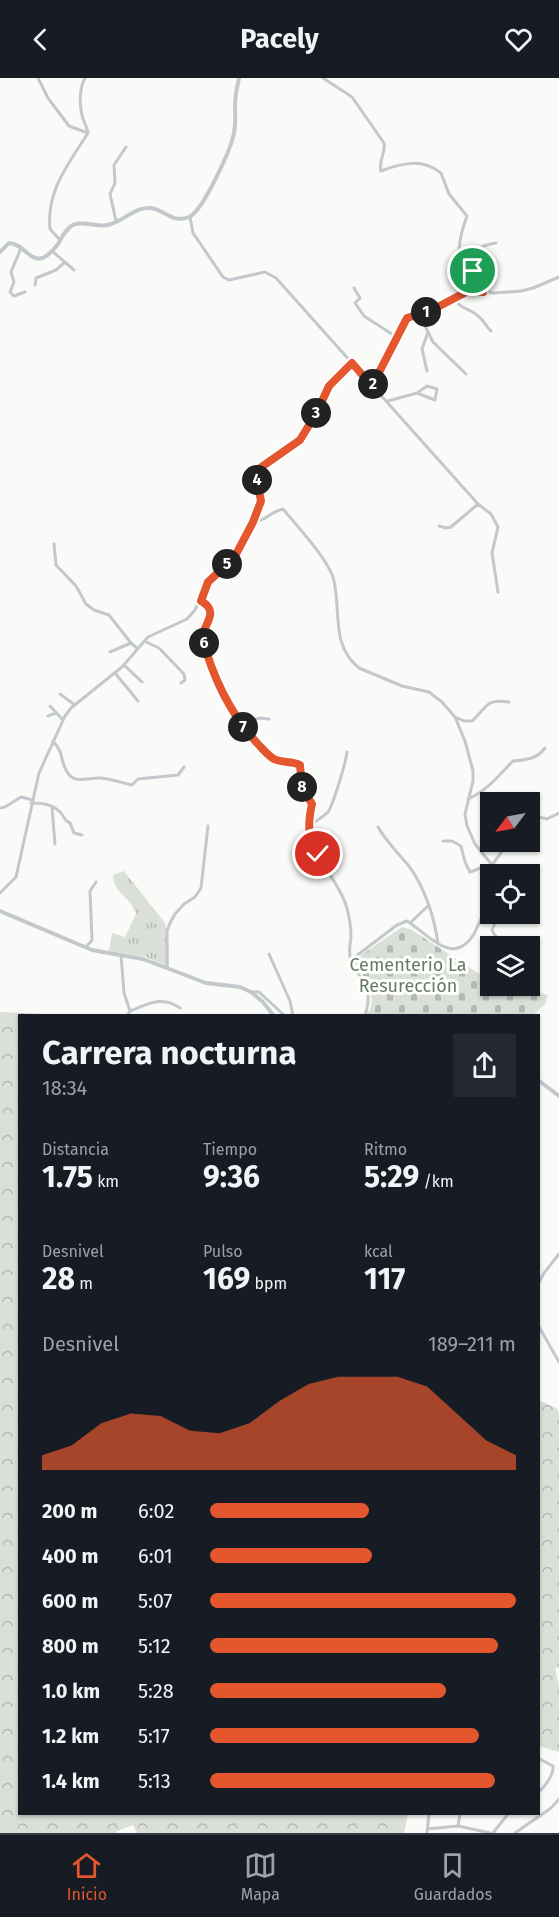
<!DOCTYPE html>
<html lang="es">
<head>
<meta charset="utf-8">
<style>
	:root { --surface:#171b24; --page:#242831; --text:#f1f3f6; --muted:#9ea1a6; --line:#363941; --accent:#e4572e }
	body { margin:0; font-family:"Fira Sans",sans-serif; background:var(--page); color:var(--text); height:100vh; display:flex; flex-direction:column; font-size:22px; white-space:nowrap }
	* { box-sizing:border-box; margin:0 }
	p { font-size:20px; color:var(--muted) }
	.icon { flex:none; width:33px; height:33px; fill:none; stroke:currentColor; stroke-width:2; stroke-linecap:round; stroke-linejoin:round }
	.map { position:relative; flex:1; overflow:hidden }
	.details { position:absolute; left:18px; top:936px; width:522px; height:801px; display:flex; flex-direction:column; background:var(--surface); border-radius:0px; box-shadow:0 2px 4px #0004 }
	.details>* { flex:none }
	.needle { width:39px; rotate:238deg }
	.buttons { position:absolute; left:480px; top:714px; display:grid; gap:12px }
	.buttons a { display:grid; place-items:center; width:60px; height:60px; border-radius:0px; background:var(--surface); box-shadow:0 2px 4px #0004; font-size:30px }
	.pin { position:absolute; display:grid; place-items:center; width:51px; height:51px; color:#fff; margin:-26px; border:3px solid #fff; border-radius:50%; box-shadow:0 2px 6px #0007 }
	.km { position:absolute; width:30px; height:30px; margin:-15px; border-radius:50%; background:#222; color:#fff; font-size:16px; line-height:30px; text-align:center }
	.round { display:grid; place-items:center; flex:none; width:63px; height:63px; border-radius:0px; background:var(--page) }
	.summary { display:flex; align-items:center; justify-content:space-between; height:102px; padding:0 24px }
	h1 { font-size:33px; font-weight:700; line-height:45px }
	.figures { display:grid; grid-template-columns:repeat(3,1fr); gap:9px; height:102px; padding:6px 24px }
	.figures div { display:grid; align-content:center }
	.figures b { font-size:30px; font-weight:700 }
	.figures small { font-size:16px; font-weight:400 }
	.figures p { font-size:16px }
	.chart { height:168px; padding:12px 24px }
	.chart p { display:flex; justify-content:space-between }
	.chart svg { width:100%; height:108px; margin-top:6px; fill:var(--accent); opacity:.7 }
	ul { padding:0 24px; list-style:none; font-size:20px }
	li { display:grid; grid-template-columns:96px 72px 1fr; align-items:center; height:45px }
	li i { height:15px; border-radius:8px; background:var(--accent) }
	header { display:flex; justify-content:space-between; align-items:center; height:78px; padding:0 24px; background:var(--surface); font-size:27px; font-weight:700 }
	.tab-bar { display:flex; justify-content:space-around; align-items:center; height:84px; border-top:2px solid var(--line); background:var(--surface); font-size:16px; color:var(--muted) }
	.tab-bar a { display:grid; justify-items:center; gap:3px }
	.tab-bar .on { color:var(--accent) }
	.map>svg:first-child { display:block }
	.forest { fill:url(#forest-crowns) }
	.cemetery { fill:url(#cemetery-stones) }
	.park { fill:url(#park-tufts) }
	.lines { fill:none; stroke-linecap:round; stroke-linejoin:round }
	.minor { stroke:#c3c8cc; stroke-width:3 }
	.tertiary { stroke:#c3c8cc; stroke-width:4 }
	.route-casing { stroke:#fff; stroke-width:12 }
	.route { stroke:#e4572e; stroke-width:8 }
	.labels { text-anchor:middle; dominant-baseline:central; stroke-width:6; stroke-linejoin:round; paint-order:stroke }
	.park-label { font-size:18px; fill:#687a64; stroke:#fff }
</style>
</head>
<body>
<header><svg class="icon" aria-label="back" viewBox="0 0 24 24"><path d="M15 5l-7 7 7 7"/></svg>Pacely<svg class="icon" aria-label="heart" viewBox="0 0 24 24"><path d="M12 20l-8-8c-3-5 5-10 8-4 3-6 11-1 8 4z"/></svg></header>
<div class="map">
<svg width="559" height="1755" viewBox="0 0 559 1755">
	<defs>
		<pattern id="forest-crowns" width="20" height="18" patternUnits="userSpaceOnUse" patternTransform="scale(1.5)"><rect width="20" height="18" fill="#dadfd7"/><path d="M2 6a3 3 0 1 1 6 0M12 15a3 3 0 1 1 6 0" fill="none" stroke="#b4b9b4"/></pattern>
		<pattern id="cemetery-stones" width="16" height="16" patternUnits="userSpaceOnUse" patternTransform="scale(1.5)"><rect width="16" height="16" fill="#dadfd7"/><path d="M2 7V4a2 2 0 0 1 4 0v3zM10 15v-3a2 2 0 0 1 4 0v3z" fill="#b4b9b4"/></pattern>
		<pattern id="park-tufts" width="24" height="20" patternUnits="userSpaceOnUse" patternTransform="scale(1.5)"><rect width="24" height="20" fill="#dadfd7"/><path d="M3 7l-1-3M5 7V3M7 7l1-3M15 17l-1-3M17 17v-4M19 17l1-3" fill="none" stroke="#b4b9b4"/></pattern>
	</defs>
	<rect width="100%" height="100%" fill="#fafaf8"/>
	<path class="forest" d="M0 934 71 937 20 938V1736H408L404 1755H137L133 1747 117 1753 116 1755H0Z
		M538 1322 556 1330 559 1334V1589L555 1591 559 1609V1674L539 1668Z"/>
	<path class="cemetery" d="M402 849 412 852 478 895 490 899V908H518L548 917 545 926 533 937H367C380 916 363 901 354 882Z"/>
	<path class="park" d="M124 793 165 845 169 867V889L146 879 109 873 112 855 125 859 136 836C132 820 113 815 113 797Z"/>
	<g class="lines">
		<path class="minor" d="M38 0 48 20 69 48 88 55
			M323 0 352 19 384 65C386 75 378 83 381 93 402 85 422 80 441 95L449 116 467 138C460 157 454 179 466 198 470 204 477 208 483 214
			M190 139 193 155 223 199 229 202 265 194 276 200 478 426 491 436 498 449 492 475 498 514
			M116 143 110 116 115 105 114 87 126 69
			M60 162 50 151C46 113 69 85 88 55 87 49 85 46 83 41 79 28 79 11 85 0
			M21 170 11 194 14 204 10 214 14 218 25 214
			M52 173 74 192
			M466 198 476 191 478 185 473 177C480 168 485 167 496 165
			M35 207 36 200 56 192 64 185
			M354 210 360 220 355 225 364 238 398 260
			M454 221C460 231 470 230 478 238 484 242 486 249 491 253
			M419 236 433 264 466 296
			M427 293 422 271 428 254
			M372 308 407 240 432 232 470 212 495 215 521 213 533 210 559 199
			M388 323 417 315 427 308 437 311 435 322 417 315
			M253 444C264 444 272 433 283 431 297 448 330 483 334 503 341 534 331 568 359 590L402 608 429 614 442 624 455 639 465 663 473 693V703L465 736 467 748 475 766 492 787
			M439 448 446 450 451 449 478 426
			M54 466 56 487 76 508 86 526 94 532 109 537 131 565 137 570
			M201 523C219 533 206 545 202 558 212 598 229 634 257 665 262 670 267 677 274 681 282 685 292 683 300 687L302 709 312 726C311 732 308 738 308 744 307 774 337 799 346 827 349 837 351 850 351 859 350 868 348 874 351 882 362 907 374 909 365 938
			M144 563 159 570 184 596 185 602 181 605
			M110 574 131 565
			M124 587 142 604
			M115 595 138 623
			M60 616 75 627
			M50 628 63 642
			M48 638 56 635
			M455 639 464 643H472C487 630 485 620 509 624
			M241 648 259 640 269 641
			M53 663C65 677 59 679 66 692 73 707 87 700 99 700 110 700 121 705 132 707L138 701 178 697 184 689
			M468 721C487 713 499 697 513 683 526 682 537 681 545 670
			M31 725C42 725 52 726 60 734 65 739 63 742 70 745L74 755 82 757
			M0 730 5 729 21 719 33 722
			M52 730 55 766
			M530 737 547 741 559 735
			M309 748C315 744 323 739 328 734 333 727 346 684 347 674
			M378 749C386 763 397 774 408 787 424 807 435 841 438 866
			M443 763H452L461 768 465 784 470 794 486 788 493 793
			M493 796 492 787 509 764
			M0 815 16 799 39 695 65 638 71 630 122 589 148 559 187 541 195 532 208 504 234 480 253 444 260 423 256 398 260 390 300 362 317 334 329 308 352 285
			M499 836 492 852C497 864 508 865 520 867
			M410 845 429 827
			M86 869 92 862 90 813 96 804
			M269 876 290 923 293 938
			M121 877 124 915 130 933 127 938
			M351 882 397 847 407 843C428 856 453 890 474 856 479 846 483 834 490 827
			M167 889V853L170 845 175 836 184 826 195 819 201 810 208 748
			M251 914H259L285 938
			M130 933C148 926 162 917 180 930
			M538 1048V1050
			M538 1206 544 1195 559 1176
			M538 1247 559 1284
			M538 1680 553 1688C554 1696 545 1709 538 1715
			M458 1748 460 1736
			M427 1751 458 1748 490 1755
			M427 1755 429 1736
			M493 1755 508 1736
			M515 1755 551 1730 559 1721"/>
		<path class="tertiary" d="M0 174 9 165C29 166 33 199 58 166 62 159 68 147 76 146 86 144 98 149 108 147 123 144 134 129 150 130 165 131 172 146 189 139 203 133 231 71 234 55 236 45 235 37 235 27 235 18 237 9 239 0
			M0 833 92 872 143 881 206 905 240 909 251 914 263 924 274 938
			M538 1002 559 1018"/>
	</g>
	<g class="lines">
		<g class="route-casing">
			<path id="route" d="M318 776C307 759 308 744 312 726L302 709 300 687C292 683 282 685 274 681 267 677 262 670 257 665 229 634 212 598 202 558 206 544 219 533 201 523L208 504 234 480 253 444 261 423 256 398 260 390 300 362 317 334 329 308 352 285 372 308 407 240 432 232 470 212 483 214 466 198 473 193"/>
		</g>
		<use href="#route" class="route"/>
	</g>
	<g class="labels">
		<g class="park-label">
			<text x="408" y="887">Cementerio La<tspan x="408" dy="21">Resurección</tspan></text>
		</g>
	</g>
</svg>
<div class="buttons">
<a><svg class="needle" viewBox="-14 -14 28 28"><path d="M0-13l5 13h-10z" fill="#e53935"/><path d="M0 13l5-13h-10z" fill="#9ea1a6"/></svg></a>
<a><svg class="icon" aria-label="locate" viewBox="0 0 24 24"><circle cx="12" cy="12" r="6"/><path d="M12 2v4M12 18v4M2 12h4M18 12h4"/></svg></a>
<a><svg class="icon" aria-label="layers" viewBox="0 0 24 24"><path d="M12 4l9 5-9 5-9-5zM3 14l9 5 9-5"/></svg></a>
</div>
<div class="pin" style="left:473px;top:193px;background:#1e9e55"><svg class="icon" aria-label="arrive" viewBox="0 0 24 24"><path d="M6 21V4h12l-3 4 3 4H6"/></svg></div>
<div class="pin" style="left:318px;top:776px;background:#d93025"><svg class="icon" aria-label="check" viewBox="0 0 24 24"><path d="M5 12l5 5 9-10"/></svg></div>
<b class="km" style="left:426px;top:234px">1</b>
<b class="km" style="left:373px;top:306px">2</b>
<b class="km" style="left:316px;top:335px">3</b>
<b class="km" style="left:257px;top:402px">4</b>
<b class="km" style="left:227px;top:486px">5</b>
<b class="km" style="left:204px;top:565px">6</b>
<b class="km" style="left:243px;top:649px">7</b>
<b class="km" style="left:302px;top:709px">8</b>
<section class="details">
<div class="summary"><div><h1>Carrera nocturna</h1><p>18:34</p></div><a class="round"><svg class="icon" aria-label="share" viewBox="0 0 24 24"><path d="M12 15V3M7 8l5-5 5 5M5 13v7h14v-7"/></svg></a></div>
<div class="figures">
<div><p>Distancia</p><b>1.75<small> km</small></b></div>
<div><p>Tiempo</p><b>9:36</b></div>
<div><p>Ritmo</p><b>5:29<small> /km</small></b></div>
</div>
<div class="figures">
<div><p>Desnivel</p><b>28<small> m</small></b></div>
<div><p>Pulso</p><b>169<small> bpm</small></b></div>
<div><p>kcal</p><b>117</b></div>
</div>
<div class="chart"><p><span>Desnivel</span>189–211 m</p>
<svg viewBox="0 0 160 44" preserveAspectRatio="none"><path d="M0 44V38L10 34L20 25L30 21L40 22L50 28L60 29L70 25L80 16L90 9L100 6L110 6L120 6L130 10L140 21L150 32L160 38V44z"/></svg>
</div>
<ul>
<li><b>200 m</b>6:02<i style="width:52%"></i></li>
<li><b>400 m</b>6:01<i style="width:53%"></i></li>
<li><b>600 m</b>5:07<i style="width:100%"></i></li>
<li><b>800 m</b>5:12<i style="width:94%"></i></li>
<li><b>1.0 km</b>5:28<i style="width:77%"></i></li>
<li><b>1.2 km</b>5:17<i style="width:88%"></i></li>
<li><b>1.4 km</b>5:13<i style="width:93%"></i></li>
</ul>
</section>
</div>
<nav class="tab-bar">
<a class="on"><svg class="icon" aria-label="home" viewBox="0 0 24 24"><path d="M3 11l9-7 9 7M6 9v11h12V9"/></svg>Inicio</a>
<a><svg class="icon" aria-label="map" viewBox="0 0 24 24"><path d="M3 6l6-2 6 2 6-2v14l-6 2-6-2-6 2zM9 4v14M15 6v14"/></svg>Mapa</a>
<a><svg class="icon" aria-label="saved" viewBox="0 0 24 24"><path d="M7 4h10v16l-5-4-5 4z"/></svg>Guardados</a>
</nav>
</body>
</html>
